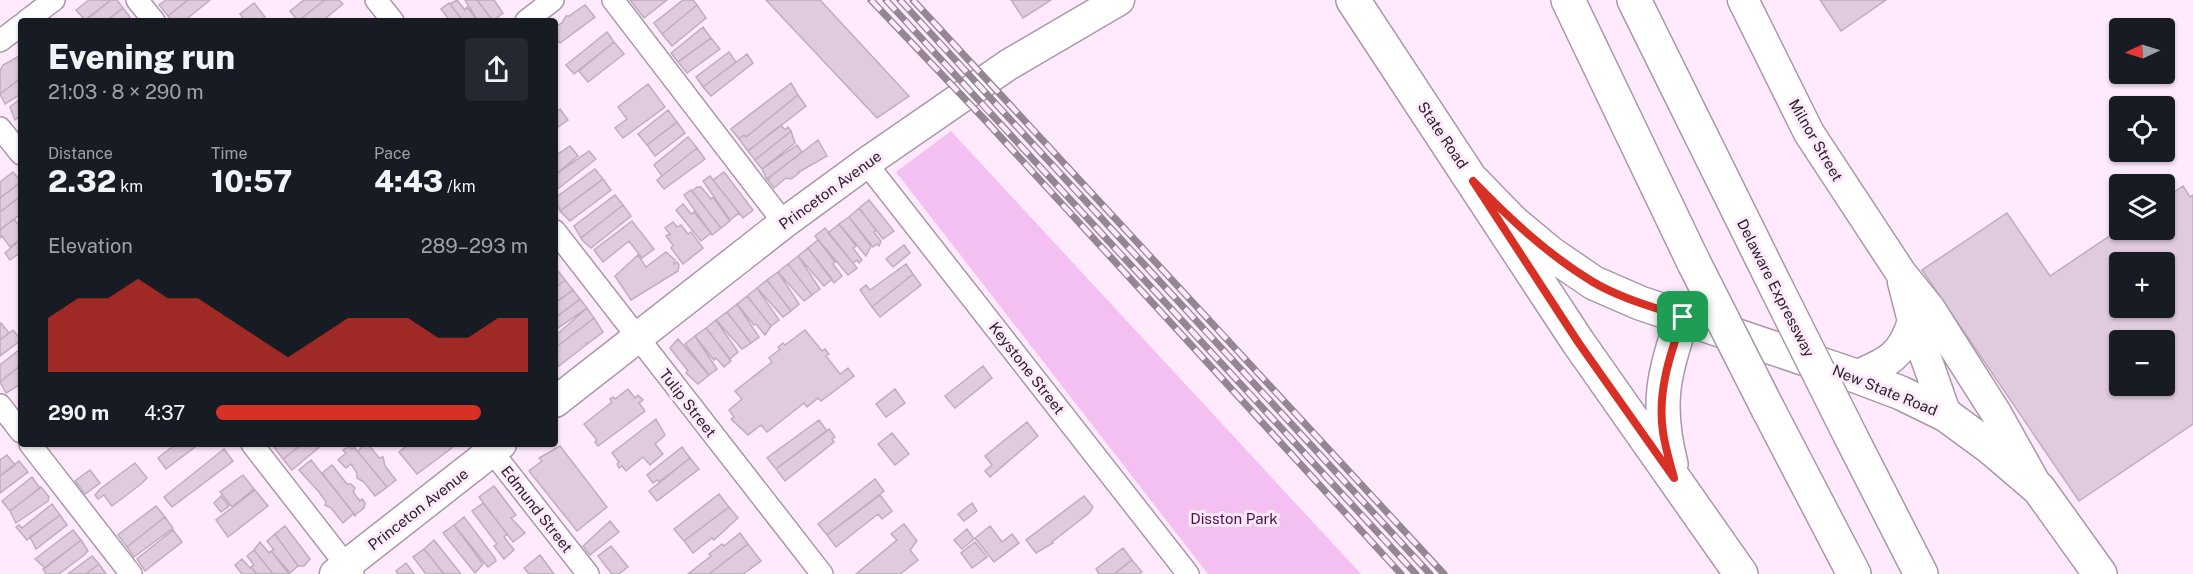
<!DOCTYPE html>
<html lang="en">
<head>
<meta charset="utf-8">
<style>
	:root { --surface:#171b24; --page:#242831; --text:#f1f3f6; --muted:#9ea1a6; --accent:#d93025 }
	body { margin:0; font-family:"Public Sans",sans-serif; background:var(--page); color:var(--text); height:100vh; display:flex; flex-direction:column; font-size:22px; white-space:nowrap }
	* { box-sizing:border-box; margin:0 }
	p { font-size:20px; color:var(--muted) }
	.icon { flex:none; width:33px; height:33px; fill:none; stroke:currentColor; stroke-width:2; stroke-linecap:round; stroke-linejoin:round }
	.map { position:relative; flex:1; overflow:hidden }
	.sheet { position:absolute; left:18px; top:18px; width:540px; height:429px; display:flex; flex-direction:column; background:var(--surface); border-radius:6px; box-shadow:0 2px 4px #0004 }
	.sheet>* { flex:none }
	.needle { width:39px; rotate:266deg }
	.buttons { position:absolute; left:2109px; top:18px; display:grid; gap:12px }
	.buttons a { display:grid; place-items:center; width:66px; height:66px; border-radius:6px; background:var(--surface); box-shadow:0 2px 4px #0004; font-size:30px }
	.pin { position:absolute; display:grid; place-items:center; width:51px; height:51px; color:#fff; margin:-26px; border-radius:12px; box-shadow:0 3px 9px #0006 }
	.round { display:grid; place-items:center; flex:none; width:63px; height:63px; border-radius:6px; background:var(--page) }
	.headline { display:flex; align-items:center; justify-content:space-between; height:102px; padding:0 30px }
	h1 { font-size:33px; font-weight:800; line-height:45px }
	.metrics { display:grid; grid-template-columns:repeat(3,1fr); gap:9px; height:102px; padding:6px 30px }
	.metrics div { display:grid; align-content:center }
	.metrics b { font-size:30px; font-weight:800 }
	.metrics small { font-size:16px; font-weight:400 }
	.metrics p { font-size:16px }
	.chart { height:168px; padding:12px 30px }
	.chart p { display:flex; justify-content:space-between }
	.chart svg { width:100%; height:108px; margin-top:6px; fill:var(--accent); opacity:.7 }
	ul { padding:0 30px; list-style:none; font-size:20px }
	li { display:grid; grid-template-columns:96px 72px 1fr; align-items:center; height:45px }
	li i { height:15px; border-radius:8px; background:var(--accent) }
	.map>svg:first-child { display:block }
	.green { fill:#f3c0f1 }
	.building { fill:#dfcade; stroke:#c0acbf; stroke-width:1.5; fill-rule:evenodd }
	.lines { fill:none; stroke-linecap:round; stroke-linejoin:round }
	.street-casing { stroke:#ab97aa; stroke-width:24 }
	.secondary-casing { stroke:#ab97aa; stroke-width:33 }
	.primary-casing { stroke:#ab97aa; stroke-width:36 }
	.highway-casing { stroke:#ab97aa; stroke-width:36 }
	.street { stroke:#fff; stroke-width:21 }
	.secondary { stroke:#fff; stroke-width:30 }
	.primary { stroke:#fff; stroke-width:33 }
	.highway { stroke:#fff; stroke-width:33 }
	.rail-casing { stroke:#958694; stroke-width:7 }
	.rail { stroke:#fee9fd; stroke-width:4.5; stroke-dasharray:14; stroke-linecap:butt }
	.highway-bridge-casing { stroke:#ab97aa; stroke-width:36; stroke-linecap:butt }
	.highway-bridge { stroke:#fff; stroke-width:33 }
	.route-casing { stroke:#fff; stroke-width:12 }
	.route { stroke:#d93025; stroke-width:8 }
	.labels { text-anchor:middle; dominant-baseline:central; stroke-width:6; stroke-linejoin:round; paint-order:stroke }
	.street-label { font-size:15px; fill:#2c242b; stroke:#fee9fd }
	.park-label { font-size:15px; fill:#4d0e4e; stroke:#fee9fd }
</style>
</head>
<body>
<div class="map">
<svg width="2193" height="574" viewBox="0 0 2193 574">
	<rect width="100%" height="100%" fill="#fee9fd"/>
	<path class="green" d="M951 131 1361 574H1208L896 172Z"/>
	<path class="building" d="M89 0H111L85 20 76 10Z
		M111 0H117L123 8 106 21H85Z
		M166 0H188L168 16 159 5Z
		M188 0H210L184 21H172L168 16Z
		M304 0H325L298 21 290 11Z
		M325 0H339L343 4 322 21H298Z
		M457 0 465 10 467 7 478 21H463L450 4Z
		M465 0H477L493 21H478Z
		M477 0H494L503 13 493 21Z
		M630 0H667L644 18Z
		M683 0H693L697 5 662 34 654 23Z
		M766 0H820L909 96 877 118Z
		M1011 0H1051L1023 18Z
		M1820 0H1886L1841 31Z
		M254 3 265 17 260 21H245L240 14Z
		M449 3 450 4 463 21H450L441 9Z
		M585 5 595 17 560 43 555 37V27L562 23 566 16H569Z
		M697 5 706 18 672 46 662 34Z
		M123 8 130 17 126 21H106Z
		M703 27 711 38 678 62 671 53Z
		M607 32 614 42 574 74 566 65Z
		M711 38 720 49 687 73 678 62Z
		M614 42 624 54 588 82 579 71Z
		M729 52 736 62 703 87 696 77Z
		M747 54 753 63 711 96 703 87Z
		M21 55V78L0 94V71L3 65Z
		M21 78V94L5 104 0 94Z
		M791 83 798 95 746 137 744 135 739 139 731 129Z
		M648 84 665 107 623 138 615 128 627 119 618 107Z
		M798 95 806 106 748 151 739 139 744 135 746 137Z
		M21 98V115L15 120 10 107Z
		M560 109 568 120 555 129V113Z
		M668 110 677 122 647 145 638 134Z
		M677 122 685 133 655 156 647 145Z
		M781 125 785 130 788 127 791 131 755 160 748 151Z
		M791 131 795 143 762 169 755 160Z
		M688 137 697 148 662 176 654 165Z
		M818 140 827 156 799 172 798 171 799 173 791 179 786 178 774 188 768 180 770 177Z
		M797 145 802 152 767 179 762 169Z
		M570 146 578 156 555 175V156Z
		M697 148 705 159 664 189 657 180Z
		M589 151 596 159 555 191V175Z
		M595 169 603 179 560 211 555 198Z
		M13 172 21 182 0 198V182Z
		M724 172 753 210 743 218 713 180Z
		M710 176 739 213 730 220 703 181Z
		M603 179 611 190 570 221 560 211Z
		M21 182V196L0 212V198Z
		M2183 186 2190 197 2193 195V424L2079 501 1922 270 2007 213 2050 276 2120 229 2164 230V199ZM2120 262H2164V308H2120ZM2120 340H2164V386H2120Z
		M697 187H701L711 199 713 197 730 221 721 228 692 191Z
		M691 190 721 228 712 235 684 195Z
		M615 195 623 205 581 238 574 226Z
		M21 196V214L0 230V212Z
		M869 200 894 231 883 239 859 208Z
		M683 204 691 214 694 212 711 233 701 241 676 210Z
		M623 205 631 216 591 248 583 241 581 238Z
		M859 208 876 230 874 232 881 241 879 246 877 244 873 247 849 217Z
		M849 217 871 246 866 256 839 224Z
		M14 219 21 228V239L10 247 2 236 0 238V230Z
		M632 221 654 249 642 258 629 241 603 262 594 250Z
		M673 222 677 227 681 225 688 234 691 232 703 248 683 264 671 248 673 245 666 236 670 234 665 228Z
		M839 224 856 246 853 248 862 260 859 263 857 260 853 263 828 233Z
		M825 228 857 268 848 275 815 236Z
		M21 239V252L10 260 5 253Z
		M818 240 835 262 833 264 842 276 834 283 808 248Z
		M904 245 910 253 893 267 886 259Z
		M808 248 832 279 824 286 798 256Z
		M666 252 675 260 674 264 677 262 679 265 678 271 631 300 615 276 638 255 646 267Z
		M798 256 820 289 812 295 788 264Z
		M788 264 812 295 804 301 778 272Z
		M906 264 913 274 872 307 860 290 866 285 870 290Z
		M558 271 565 280 555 288V273Z
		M778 272 799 304 791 311 767 280Z
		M913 274 921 285 880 317 872 307Z
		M565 280 573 290 555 303V288Z
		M767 280 791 311 783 317 757 288Z
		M757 288 779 320 771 326 747 296Z
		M573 290 580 299 555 318V303Z
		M747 296 771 326 765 335 756 324 754 325 737 304Z
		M580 299 587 308 555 330V318Z
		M737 304 759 337 751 343 727 312Z
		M587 308 594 318 555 348V336Z
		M727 312 751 343 742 349 716 320Z
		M594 318 603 332 587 344 586 342V345L559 366 557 363 558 366 555 368V348Z
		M716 320 738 352 730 359 706 328Z
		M1 323 9 333 0 340V324Z
		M706 328 731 361 724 367 716 358 714 360 695 336Z
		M13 330 21 340 0 356V340Z
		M805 330 822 351 825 349 829 354 826 356 840 374 848 368 854 376 821 401 818 398 807 407 804 403 767 432 761 425 748 435 731 419 734 417 729 410 742 399 735 391 772 362 769 358 780 349 778 347 783 343 785 345Z
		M695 336 717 369 709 375 685 344Z
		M678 339 709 375 698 384 686 373 688 371 670 348Z
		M19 350 21 365 0 382V365Z
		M21 365V384L6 393 0 382Z
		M983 366 992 378 955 408 945 396Z
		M628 389 635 398 638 395 643 400 639 403 645 411 598 446 595 442 597 440 584 424 612 402 610 399 613 397 615 399Z
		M895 389 905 403 886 417 876 404Z
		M656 419 665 435 655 444 663 454 650 465 643 457 626 471 622 466 619 468 617 464 619 462 612 453Z
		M819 420 827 431 776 469 767 458Z
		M1027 422 1038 436 990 477 985 471 992 465 985 456Z
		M829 429 835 437 832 439 834 442 785 481 776 469Z
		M892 433 909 454 895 465 878 444Z
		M176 444H199L166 469 158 458Z
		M280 444H302L283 459 274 447Z
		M302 444H323L292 470 283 459Z
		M364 444H368L379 458 383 457 385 466 396 480 387 487 358 452Z
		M409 444H457L417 474 399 452Z
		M349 446 352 449 354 447 387 487 375 496 364 482 357 478V473L351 464 346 468 338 460 346 453 343 450Z
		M560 446 607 507 577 531 529 471 542 461 539 458Z
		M682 447 690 458 659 482 657 480 653 483 647 475Z
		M224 449 233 461 172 507 164 497Z
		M7 455 15 465 0 476V460Z
		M690 458 699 469 657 501 649 491Z
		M311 460 355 515V516L353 514 343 523 331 508 325 505 326 502 319 492 299 470Z
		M19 461 28 472 0 493V476Z
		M135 463 147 478 141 484 112 506 104 495 98 499 95 495 100 489Z
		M332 465 347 484H351L355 488 353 492 360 501 362 499 365 503 364 508 355 515 322 473Z
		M90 470 100 483 85 494 75 481Z
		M243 475 254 489 232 507 220 492Z
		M32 477 40 488 10 511 2 501Z
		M875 479 884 491 827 535 818 524Z
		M494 486 516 515 511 518 525 533 513 542 479 497Z
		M41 487 49 497 48 501 16 523 10 511Z
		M255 490 268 506 228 537 216 520Z
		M719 494 729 507 684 541 674 529Z
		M880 495 892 511 882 519 878 514 836 547 827 535Z
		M221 496 229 506 221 512 214 503Z
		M1084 496 1093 507 1089 513 1052 542 1053 543 1036 553 1026 540Z
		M483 503 507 534 504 537 514 550 504 559 494 546 497 544 472 511Z
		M972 503 977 511 964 521 958 514Z
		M52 504 60 515 27 540 16 527 19 525 22 528Z
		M156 506 165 517 127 547 118 535Z
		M729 507 738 518 714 540 712 538 693 553 684 541Z
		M60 515 67 525 36 549 30 537Z
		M165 517 173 528 134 557 127 547Z
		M464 517 495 558 496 561 488 567 454 525Z
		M610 521 619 532 590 555 583 546Z
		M904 524 917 541 910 550 918 560 900 574H856L897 540 891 534Z
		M454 525 483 564 475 573 443 533Z
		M285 526 310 559 304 566H298L275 534Z
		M990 526 1002 542 1012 534 1019 543 994 562 975 538Z
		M967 529 974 539 962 549 954 540Z
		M73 530 81 540 45 568 35 559Z
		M173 530 182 542 145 571 137 559Z
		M740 533 748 544 709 574H688L711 556 709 554 722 544 724 546Z
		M275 534 298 566 290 573 271 551 274 550 267 541Z
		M81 540 88 551 84 555 59 574H46L43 569Z
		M434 540 461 574H444L424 549Z
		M260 542 269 553 271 551 289 574H273L254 550Z
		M975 542 987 557 972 568 961 553Z
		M748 544 761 561 743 574H709Z
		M611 546 628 567 619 574H612L598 556Z
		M1123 548 1132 560 1114 574H1099L1096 569Z
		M424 549 444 574H426L413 557Z
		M254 550 273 574H257L251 567 254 565 247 556Z
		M540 555 554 574H529L524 568Z
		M92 556 99 564 86 574H68Z
		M242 559 250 568 251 567 257 574H242L235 565Z
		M1132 560 1142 572 1139 574H1114Z
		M406 563 414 574H398L396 571Z
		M99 564 106 574H86Z"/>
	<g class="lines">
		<g class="street-casing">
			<path id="street" d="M137 0 154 21
				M376 0 393 21
				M613 0 784 223
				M26 21 54 0
				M526 21 553 0
				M0 41 21 25
				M0 128 21 154
				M866 163 1188 574
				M555 231 822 574
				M0 405 21 432
				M30 444 131 574
				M252 444 353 574
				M486 444 588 574"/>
		</g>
		<g class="secondary-casing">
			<path id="secondary" d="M1743 0 1809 133 1901 273 1930 309 1996 413 2034 481
				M1903 282 1913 321 1946 415
				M1856 376C1888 362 1902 357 1913 321
				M555 402 784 223 866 163 1008 65 1119 0
				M335 574 501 444"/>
		</g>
		<g class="primary-casing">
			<path id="primary" d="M1353 0 1578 342 1741 574
				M1473 181 1513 222 1550 253 1594 283 1640 303 1856 376 1901 393 1946 415 1991 448 2039 489 2100 574
				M1671 464C1656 405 1663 374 1683 317"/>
		</g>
		<g class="highway-casing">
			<path id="highway" d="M1568 0 1694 263
				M1634 0 1776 287
				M1768 409 1854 574
				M1851 437 1921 574"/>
		</g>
		<use href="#street" class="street"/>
		<use href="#secondary" class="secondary"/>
		<use href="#primary" class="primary"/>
		<use href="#highway" class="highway"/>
		<g class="rail-casing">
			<path id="rail" d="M871 0 985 120 1401 574
				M886 0 1416 574
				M900 0 1430 574
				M913 0 1444 574"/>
		</g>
		<use href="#rail" class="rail"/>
		<g class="highway-bridge-casing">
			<path id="highway-bridge" d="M1694 263 1768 409
				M1776 287 1851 437"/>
		</g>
		<use href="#highway-bridge" class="highway-bridge"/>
	</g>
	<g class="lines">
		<g class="route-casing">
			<path id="route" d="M1473 181C1510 219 1547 254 1593 282 1620 298 1653 307 1683 317 1670 355 1657 392 1663 432 1665 447 1670 463 1674 478L1578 342Z"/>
		</g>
		<use href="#route" class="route"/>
	</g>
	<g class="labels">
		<g class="street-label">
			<text transform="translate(1443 135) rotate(56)">State Road</text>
			<text transform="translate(1816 140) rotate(60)">Milnor Street</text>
			<text transform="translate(830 190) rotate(-36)">Princeton Avenue</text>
			<text transform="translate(1776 288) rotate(63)">Delaware Expressway</text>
			<text transform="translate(1027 368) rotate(52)">Keystone Street</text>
			<text transform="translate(1885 390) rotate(22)">New State Road</text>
			<text transform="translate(688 403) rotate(52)">Tulip Street</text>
			<text transform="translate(418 509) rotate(-38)">Princeton Avenue</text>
			<text transform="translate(537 509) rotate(52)">Edmund Street</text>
		</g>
		<g class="park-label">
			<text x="1234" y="518">Disston Park</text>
		</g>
	</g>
</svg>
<div class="buttons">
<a><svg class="needle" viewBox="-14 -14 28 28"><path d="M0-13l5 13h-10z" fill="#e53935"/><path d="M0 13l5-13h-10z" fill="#9ea1a6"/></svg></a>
<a><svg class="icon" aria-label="locate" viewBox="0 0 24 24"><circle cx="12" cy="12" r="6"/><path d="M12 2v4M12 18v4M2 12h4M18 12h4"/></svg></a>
<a><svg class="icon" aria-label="layers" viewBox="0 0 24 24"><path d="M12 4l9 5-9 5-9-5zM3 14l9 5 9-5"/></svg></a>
<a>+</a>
<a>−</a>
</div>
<div class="pin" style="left:1683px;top:317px;background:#1e9e55"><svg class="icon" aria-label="arrive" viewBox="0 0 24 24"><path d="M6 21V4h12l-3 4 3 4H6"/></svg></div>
<section class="sheet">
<div class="headline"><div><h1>Evening run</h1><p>21:03 · 8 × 290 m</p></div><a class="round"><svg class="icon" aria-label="share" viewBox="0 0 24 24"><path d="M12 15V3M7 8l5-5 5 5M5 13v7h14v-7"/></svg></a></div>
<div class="metrics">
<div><p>Distance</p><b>2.32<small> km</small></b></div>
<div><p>Time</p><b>10:57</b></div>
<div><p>Pace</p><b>4:43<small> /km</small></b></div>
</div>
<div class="chart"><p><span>Elevation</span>289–293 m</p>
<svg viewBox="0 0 160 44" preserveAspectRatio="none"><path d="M0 44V22L10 14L20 14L30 6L40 14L50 14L60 22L70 30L80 38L90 30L100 22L110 22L120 22L130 30L140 30L150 22L160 22V44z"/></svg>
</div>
<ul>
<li><b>290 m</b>4:37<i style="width:85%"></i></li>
</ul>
</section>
</div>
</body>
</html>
